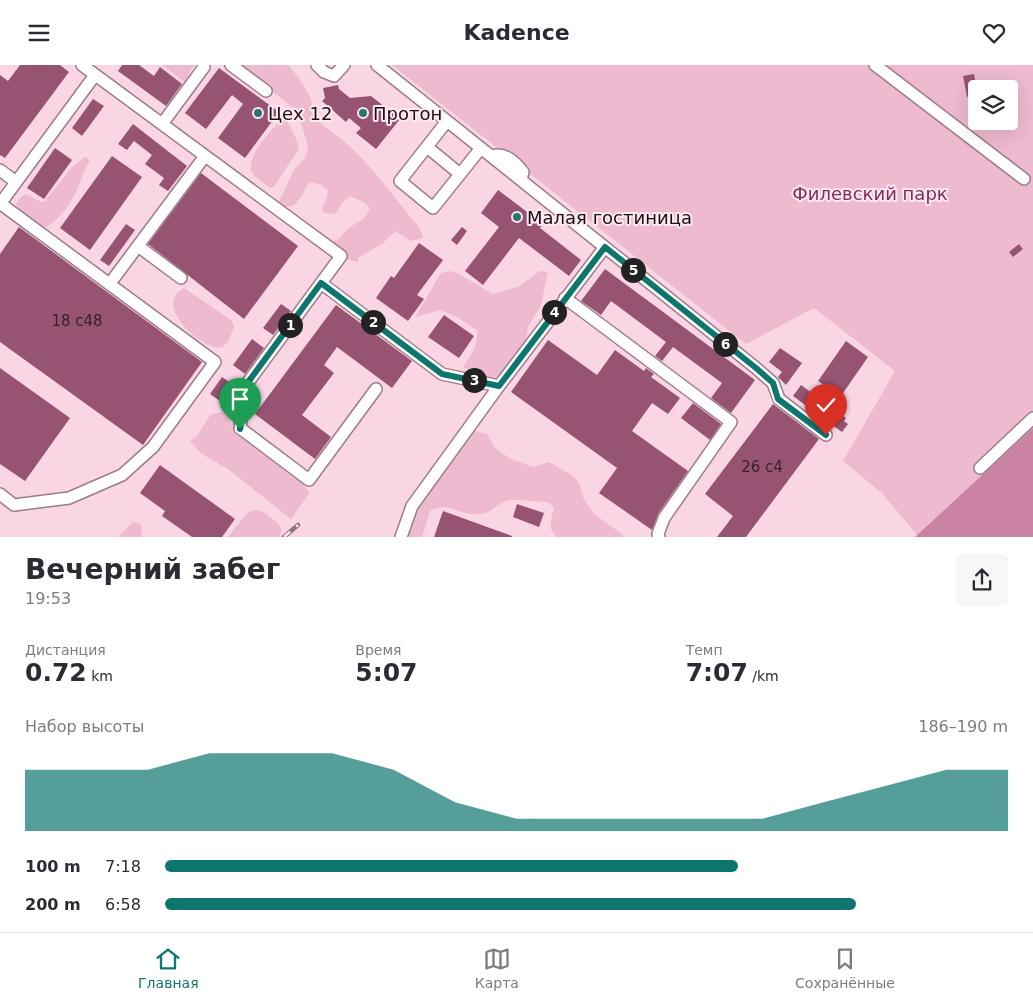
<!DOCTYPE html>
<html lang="ru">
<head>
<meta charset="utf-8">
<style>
	:root { --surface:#fff; --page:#f7f7f7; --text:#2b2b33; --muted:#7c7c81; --line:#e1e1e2; --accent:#0f766e }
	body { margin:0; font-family:"DejaVu Sans",sans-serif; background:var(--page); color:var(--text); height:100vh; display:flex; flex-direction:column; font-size:19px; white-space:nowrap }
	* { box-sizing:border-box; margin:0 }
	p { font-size:16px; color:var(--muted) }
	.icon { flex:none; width:28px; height:28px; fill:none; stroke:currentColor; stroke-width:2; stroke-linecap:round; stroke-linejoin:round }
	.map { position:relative; height:472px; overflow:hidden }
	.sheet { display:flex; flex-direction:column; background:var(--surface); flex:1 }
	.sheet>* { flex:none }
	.buttons { position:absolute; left:968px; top:15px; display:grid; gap:10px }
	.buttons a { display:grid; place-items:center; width:50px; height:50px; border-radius:5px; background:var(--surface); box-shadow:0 5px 20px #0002; font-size:25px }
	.pin { position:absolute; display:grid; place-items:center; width:42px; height:42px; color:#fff; margin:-51px -21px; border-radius:50% 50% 50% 0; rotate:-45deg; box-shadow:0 0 5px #0007 }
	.pin .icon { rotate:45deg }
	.km { position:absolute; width:25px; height:25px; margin:-12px; border-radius:50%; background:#222; color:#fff; font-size:14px; line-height:25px; text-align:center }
	.round { display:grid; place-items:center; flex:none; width:52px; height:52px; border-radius:5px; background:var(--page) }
	.head { display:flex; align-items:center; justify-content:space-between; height:85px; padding:0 25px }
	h1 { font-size:28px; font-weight:700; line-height:38px }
	.figures { display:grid; grid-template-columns:repeat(3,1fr); gap:8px; height:85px; padding:5px 25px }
	.figures div { display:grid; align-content:center }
	.figures b { font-size:25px; font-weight:700 }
	.figures small { font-size:14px; font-weight:400 }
	.figures p { font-size:14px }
	.chart { height:140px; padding:10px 25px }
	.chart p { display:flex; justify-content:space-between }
	.chart svg { width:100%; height:90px; margin-top:5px; fill:var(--accent); opacity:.7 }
	ul { padding:0 25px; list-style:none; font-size:16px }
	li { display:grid; grid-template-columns:80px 60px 1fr; align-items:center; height:38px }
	li i { height:12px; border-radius:6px; background:var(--accent) }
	header { display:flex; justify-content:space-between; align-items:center; height:65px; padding:0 25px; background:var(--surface); font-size:22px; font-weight:700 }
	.tab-bar { display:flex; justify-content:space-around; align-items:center; height:70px; border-top:1px solid var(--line); background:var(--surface); font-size:14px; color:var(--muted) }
	.tab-bar a { display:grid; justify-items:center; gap:2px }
	.tab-bar .on { color:var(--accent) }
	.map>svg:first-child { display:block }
	.green { fill:#edbad0; fill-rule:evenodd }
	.water { fill:#ca83a3 }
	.building { fill:#965372 }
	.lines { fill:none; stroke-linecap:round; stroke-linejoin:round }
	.minor-casing { stroke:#9c7c8a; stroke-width:14 }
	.minor { stroke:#fff; stroke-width:11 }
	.rail-casing { stroke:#8e7680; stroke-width:4.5 }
	.rail { stroke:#fee8f1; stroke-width:2.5; stroke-dasharray:8; stroke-linecap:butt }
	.route-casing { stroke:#fff; stroke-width:10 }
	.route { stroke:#0f766e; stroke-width:6 }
	.poi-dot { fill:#2a7473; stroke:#fee8f1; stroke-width:2 }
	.labels { text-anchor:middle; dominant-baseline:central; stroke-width:4; stroke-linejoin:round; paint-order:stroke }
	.number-label { font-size:15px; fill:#3a202c }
	.poi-label { font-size:18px; fill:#1b0f14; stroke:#fee8f1; text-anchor:start }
	.park-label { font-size:18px; fill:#822d59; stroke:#fee8f1 }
</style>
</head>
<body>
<header><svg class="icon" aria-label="menu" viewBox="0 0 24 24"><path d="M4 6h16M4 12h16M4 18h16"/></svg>Kadence<svg class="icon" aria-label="heart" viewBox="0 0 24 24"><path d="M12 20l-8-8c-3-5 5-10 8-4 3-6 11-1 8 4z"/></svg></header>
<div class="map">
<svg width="1033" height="472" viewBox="0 0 1033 472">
	<rect width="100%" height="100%" fill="#fad6e5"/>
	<path class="green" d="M162 0H195L190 6 185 17Z
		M240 0H288C296 9 305 21 310 32 313 40 312 50 319 57 327 65 338 70 346 78 369 99 388 123 407 148 414 157 420 160 423 173L411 176 395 166 383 178 358 193V197C346 195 339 190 333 180V176C342 173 340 172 346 166 356 156 364 158 370 143L363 137 350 131 342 138 335 149 324 148 322 144 327 133 328 126 322 120 311 117 308 119 302 131 293 141 282 142 278 139 294 105 306 92 308 81 297 46Z
		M392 0H1033V363L917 470 882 428 843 396 895 306 814 243 746 279ZM976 24H1009V56H976Z
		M286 53C290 64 297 72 299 84L274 121 271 123C265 119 256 114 252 108 244 94 274 59 286 53Z
		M85 92 89 94V97C81 109 80 121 73 133 67 144 54 159 43 164L18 143 16 139 22 131 26 129 41 137 45 136 71 103Z
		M449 206 457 208 493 229 518 222 540 206 548 207 541 240 528 262 526 277 513 290 506 304 496 313H487L463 302 475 283 478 266 457 252 440 245 415 252 441 208Z
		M184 223 231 255 234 262C231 269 229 279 222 282 208 289 149 241 184 223Z
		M232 342 229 359 300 414 309 428 291 454 228 404 202 389 190 376 197 371 211 349 224 347Z
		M471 365 487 369 495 383 509 393 533 402 549 397 573 411 579 418 584 435 594 449 626 472H557C547 464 551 455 554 443L548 437C540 437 513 433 506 436 491 442 491 451 471 449 454 447 447 437 430 446L422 472H408L416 445 454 393 465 371Z
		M256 445C267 448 275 454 282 464L279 472H228L247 448Z
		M133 457 141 459 142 472H118Z"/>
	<path class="water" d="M1033 363V472H915Z"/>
	<path class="building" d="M20 0H60L69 7 5 93 0 90V10L8 16Z
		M122 0H139L154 11 160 2 182 19 166 41 118 6Z
		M219 3 279 47 245 93 218 73 243 39 232 30 206 64 185 48Z
		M974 9 977 24 976 30 967 32 963 11Z
		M338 20 339 24 350 33 371 31 400 54 376 84 356 68 361 63 349 53 346 57 322 36 325 33 323 23Z
		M93 34 104 41 82 71 72 63Z
		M133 59 187 101 168 126 159 120 164 113 145 99 152 90 134 76 127 85 118 79Z
		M55 83 72 95 44 134 27 123Z
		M112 91 142 112 90 185 60 163Z
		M201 108 298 181 244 254 148 179Z
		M498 125 543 159 540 163 581 195 569 211 519 173 483 220 465 206 499 162 481 148Z
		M126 159 135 165 109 201 100 195Z
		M19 162 202 297 143 380 0 277V189Z
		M462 162 467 166 457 180 451 175Z
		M419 178 443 195 417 230 424 234 408 256 376 233 391 211 394 213Z
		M1019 179 1023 184 1013 192 1009 187Z
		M605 204 755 315 731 348 711 333 722 318 673 282 662 296 655 291 666 277 611 236 601 250 581 236Z
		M281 239 291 246 273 270 263 263Z
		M336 240 412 296 392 323 337 282 324 300 334 308 302 350 331 372 315 394 255 349Z
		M444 250 474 271 459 293 428 272Z
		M252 274 264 283 245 309 233 300Z
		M548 275 597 310 615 285 644 306 646 303 654 309 651 312 680 333 668 349 652 338 632 366 688 406 658 449 652 465 599 428 617 403 511 327Z
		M846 276 868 292 841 331 818 316Z
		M780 283 802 298 786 320 778 312 782 307 769 297Z
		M0 303 70 353 25 416 0 399Z
		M222 312 238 323 237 327 227 341 210 329Z
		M801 320 846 353 844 356 848 359 842 367 793 331Z
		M693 338 721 359 710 375 681 353Z
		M773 339 819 374 746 472H717L733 451 705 429Z
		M160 400 235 454 222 472H192L162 451 165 446 140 428Z
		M517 439 544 448 539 462 513 452Z
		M443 446 512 471V472H434Z"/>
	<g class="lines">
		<g class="minor-casing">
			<path id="minor" d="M82 0 341 191 246 320 240 363 309 415 376 324
				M231 0 266 26
				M317 0 324 7 334 11 344 0
				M377 0 756 303 773 318 779 334 826 370
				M875 0 1024 114
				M447 56 400 116 433 143 481 83
				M162 59 204 2
				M427 82 460 109
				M492 91C505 87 515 97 523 107L521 115
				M0 105 16 117
				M0 139 95 10
				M138 181 181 213
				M114 213 205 91
				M321 218 442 309 499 321
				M565 233 731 357 664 453 658 469 659 472
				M980 403 1033 353
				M0 429 14 440 69 433 122 410 153 382 215 297 1 139
				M401 472 412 441 499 321 605 182"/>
		</g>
		<use href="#minor" class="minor"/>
		<g class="rail-casing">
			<path id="rail" d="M284 472 298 460"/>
		</g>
		<use href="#rail" class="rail"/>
	</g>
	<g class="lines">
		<g class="route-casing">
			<path id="route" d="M240 364 246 320 321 218 442 309 499 321 605 182 756 303 773 318 778 334 826 370"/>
		</g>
		<use href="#route" class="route"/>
	</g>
	<g class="poi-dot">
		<circle cx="258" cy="48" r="5"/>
		<circle cx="363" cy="48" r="5"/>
		<circle cx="517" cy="152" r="5"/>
	</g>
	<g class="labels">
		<g class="number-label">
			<text x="77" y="256">18 с48</text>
			<text x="762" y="402">26 с4</text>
		</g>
		<g class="poi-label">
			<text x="268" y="48">Цех 12</text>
			<text x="373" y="48">Протон</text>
			<text x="527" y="152">Малая гостиница</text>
		</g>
		<g class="park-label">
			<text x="870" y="128">Филевский парк</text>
		</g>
	</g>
</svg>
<div class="buttons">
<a><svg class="icon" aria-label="layers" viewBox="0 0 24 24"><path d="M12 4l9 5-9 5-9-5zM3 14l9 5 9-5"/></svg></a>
</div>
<div class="pin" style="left:240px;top:364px;background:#1e9e55"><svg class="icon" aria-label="arrive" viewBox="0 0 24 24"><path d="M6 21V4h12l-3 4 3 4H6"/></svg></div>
<div class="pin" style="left:826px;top:370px;background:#d93025"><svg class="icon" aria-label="check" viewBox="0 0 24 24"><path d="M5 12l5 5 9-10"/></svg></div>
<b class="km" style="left:290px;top:260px">1</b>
<b class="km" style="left:373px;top:257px">2</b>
<b class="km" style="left:474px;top:315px">3</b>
<b class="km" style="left:554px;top:247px">4</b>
<b class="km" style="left:633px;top:205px">5</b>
<b class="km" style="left:725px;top:279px">6</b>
</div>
<section class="sheet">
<div class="head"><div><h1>Вечерний забег</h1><p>19:53</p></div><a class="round"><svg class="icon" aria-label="share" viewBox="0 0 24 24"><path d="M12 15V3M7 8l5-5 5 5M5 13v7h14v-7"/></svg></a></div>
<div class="figures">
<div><p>Дистанция</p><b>0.72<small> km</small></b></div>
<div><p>Время</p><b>5:07</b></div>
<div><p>Темп</p><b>7:07<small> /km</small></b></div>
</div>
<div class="chart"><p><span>Набор высоты</span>186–190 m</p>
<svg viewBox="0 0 160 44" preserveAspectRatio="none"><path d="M0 44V14L10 14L20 14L30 6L40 6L50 6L60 14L70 30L80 38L90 38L100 38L110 38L120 38L130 30L140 22L150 14L160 14V44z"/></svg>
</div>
<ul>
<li><b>100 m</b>7:18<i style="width:68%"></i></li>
<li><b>200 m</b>6:58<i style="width:82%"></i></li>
</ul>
</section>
<nav class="tab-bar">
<a class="on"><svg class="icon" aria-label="home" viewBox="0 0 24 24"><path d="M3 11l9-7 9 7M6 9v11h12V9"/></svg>Главная</a>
<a><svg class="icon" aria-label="map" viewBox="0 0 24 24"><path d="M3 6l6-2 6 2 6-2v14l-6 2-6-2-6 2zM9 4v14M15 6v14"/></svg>Карта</a>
<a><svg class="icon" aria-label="saved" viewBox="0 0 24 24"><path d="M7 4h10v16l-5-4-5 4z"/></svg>Сохранённые</a>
</nav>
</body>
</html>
